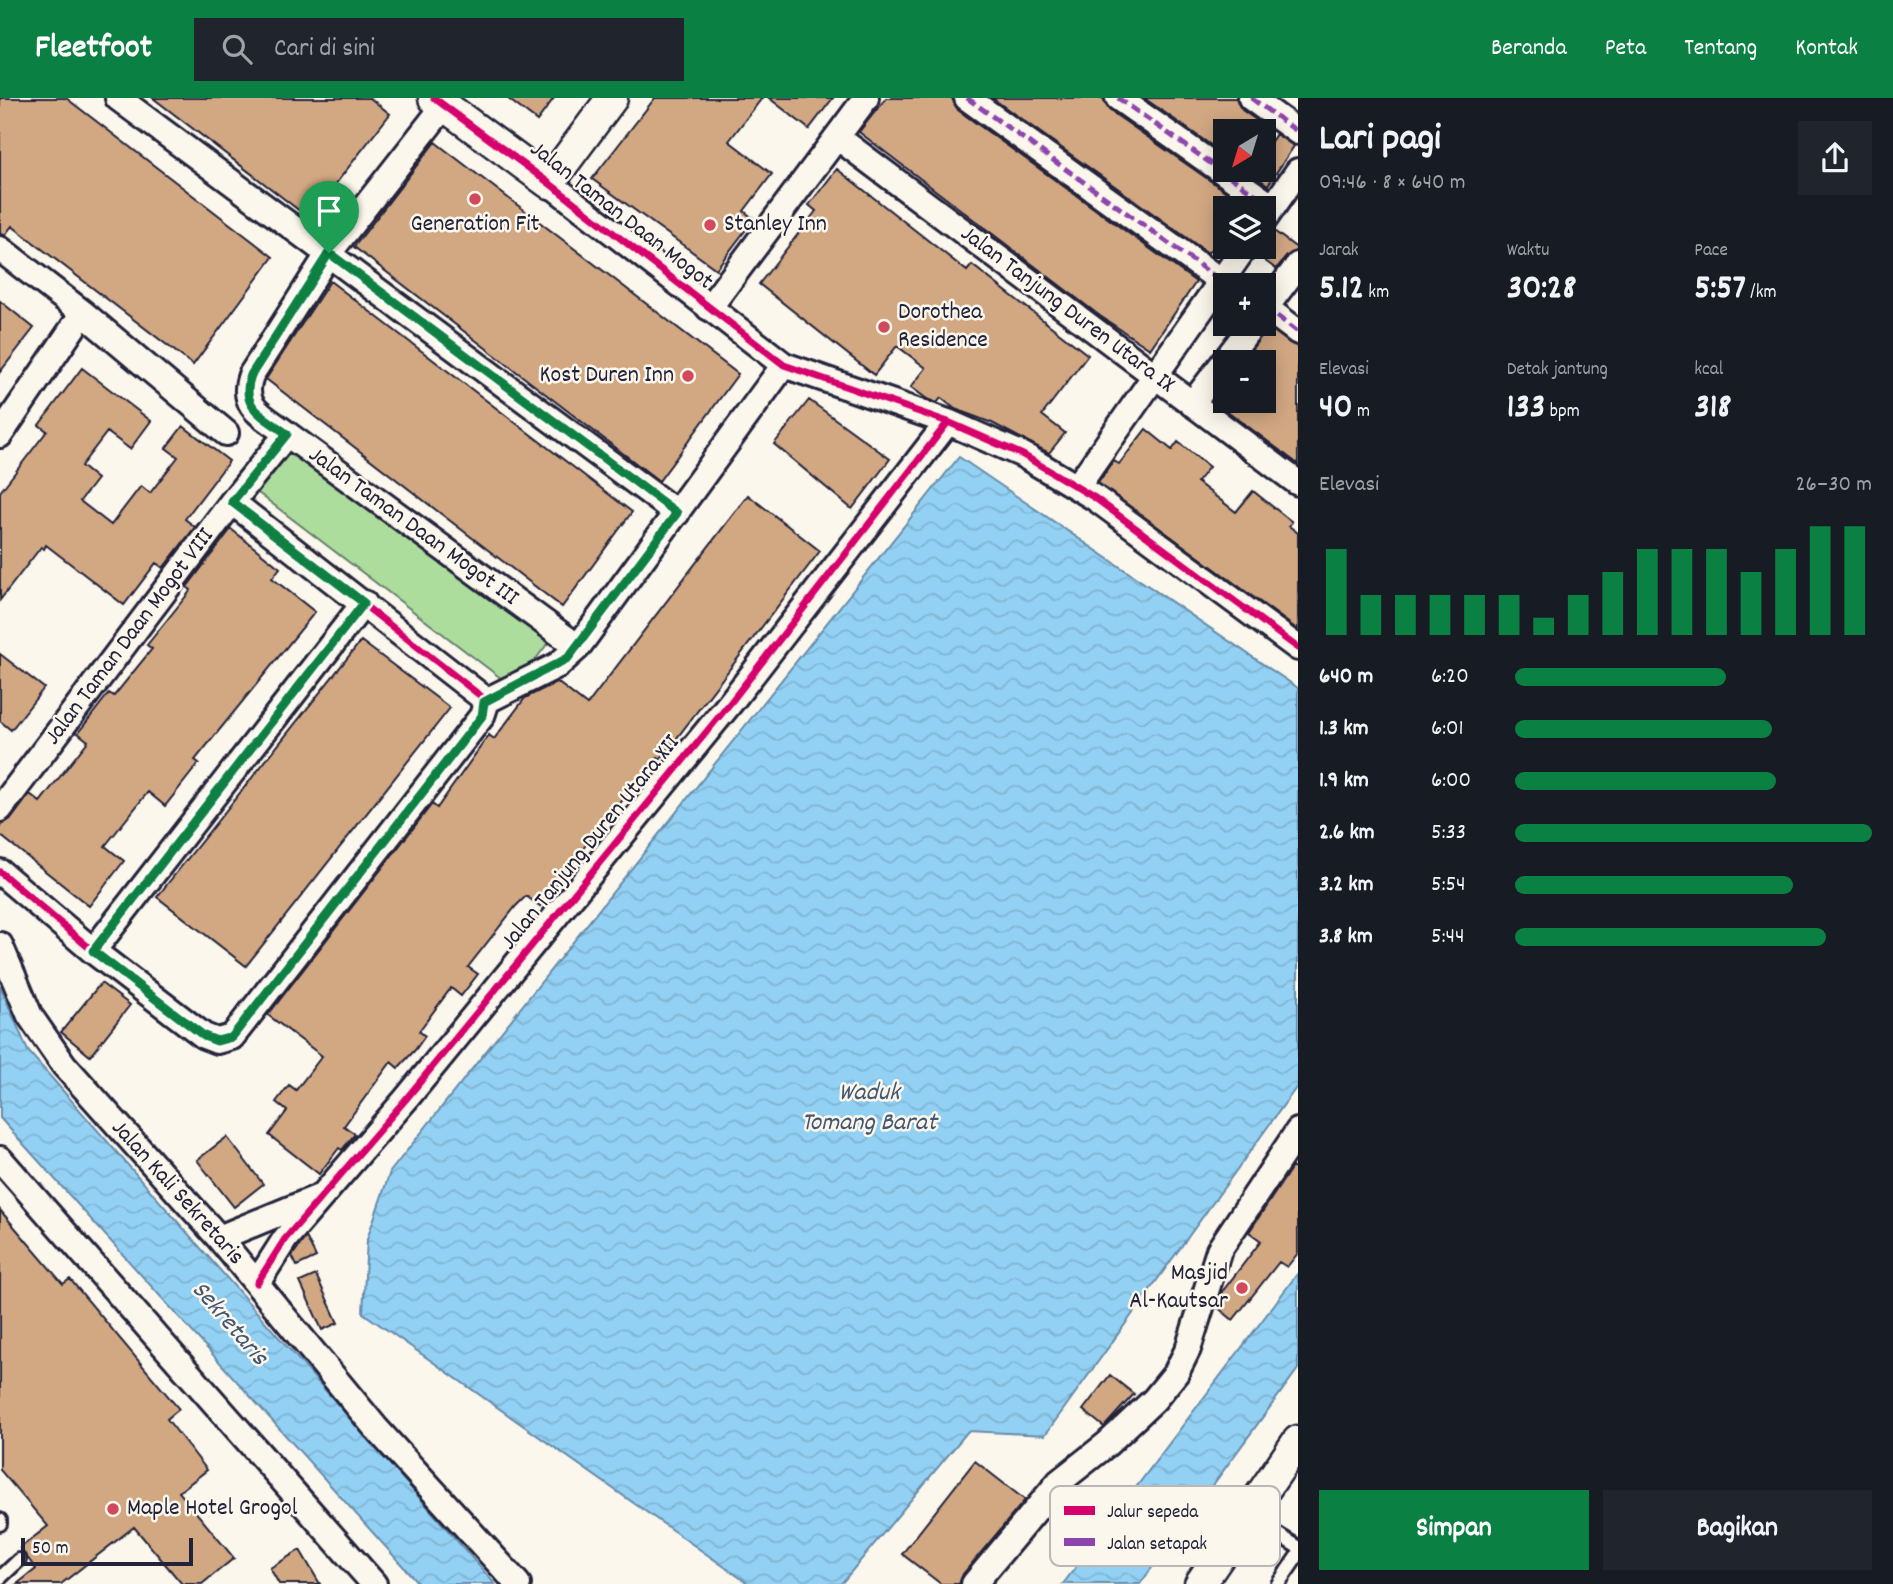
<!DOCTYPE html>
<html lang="id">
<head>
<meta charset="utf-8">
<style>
	:root { --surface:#171b24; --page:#20242c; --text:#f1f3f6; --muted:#9ea1a6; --accent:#0b8043 }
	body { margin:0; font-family:Dekko,sans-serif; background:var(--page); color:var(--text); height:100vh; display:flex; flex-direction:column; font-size:26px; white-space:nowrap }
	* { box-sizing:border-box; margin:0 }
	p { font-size:23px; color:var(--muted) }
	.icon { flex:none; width:38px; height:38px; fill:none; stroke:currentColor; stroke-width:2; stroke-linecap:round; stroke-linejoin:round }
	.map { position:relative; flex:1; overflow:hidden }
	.details { display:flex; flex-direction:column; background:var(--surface); width:595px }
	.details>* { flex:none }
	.needle { width:46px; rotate:218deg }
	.tools { position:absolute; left:1213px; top:21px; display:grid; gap:14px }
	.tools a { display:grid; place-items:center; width:63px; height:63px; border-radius:0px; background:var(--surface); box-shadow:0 4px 18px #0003; font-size:35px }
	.scale { position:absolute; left:21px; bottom:18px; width:172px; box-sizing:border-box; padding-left:7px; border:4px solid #22223b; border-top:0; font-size:19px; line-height:24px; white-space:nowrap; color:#22223b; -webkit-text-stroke:5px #fbf7ec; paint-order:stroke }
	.pin { position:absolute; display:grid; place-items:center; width:60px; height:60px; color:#fff; margin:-72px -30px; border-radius:50% 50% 50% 0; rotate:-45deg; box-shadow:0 0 7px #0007 }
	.pin .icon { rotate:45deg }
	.round { display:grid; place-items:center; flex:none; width:74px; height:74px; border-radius:0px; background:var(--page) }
	.headline { display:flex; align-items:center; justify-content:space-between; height:119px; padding:0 21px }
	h1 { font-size:38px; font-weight:800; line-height:52px }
	.metrics { display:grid; grid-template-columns:repeat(3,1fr); gap:10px; height:119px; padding:7px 21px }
	.metrics div { display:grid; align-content:center }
	.metrics b { font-size:35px; font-weight:800 }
	.metrics small { font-size:19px; font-weight:400 }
	.metrics p { font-size:19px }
	.chart { height:196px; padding:14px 21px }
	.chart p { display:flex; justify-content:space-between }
	.chart svg { width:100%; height:126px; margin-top:7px; stroke:var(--accent); stroke-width:6 }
	.cta { display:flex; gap:14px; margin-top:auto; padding:14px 21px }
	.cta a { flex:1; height:80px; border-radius:0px; background:var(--accent); color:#fff; font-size:28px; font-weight:800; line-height:80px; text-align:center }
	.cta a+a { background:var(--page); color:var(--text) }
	ul { padding:0 21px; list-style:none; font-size:23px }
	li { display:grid; grid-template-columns:112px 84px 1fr; align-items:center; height:52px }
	li i { height:18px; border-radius:9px; background:var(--accent) }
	header { display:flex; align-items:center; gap:42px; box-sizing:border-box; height:98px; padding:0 35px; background:var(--accent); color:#fff }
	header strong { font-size:33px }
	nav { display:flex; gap:38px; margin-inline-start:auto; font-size:24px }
	.search { width:490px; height:63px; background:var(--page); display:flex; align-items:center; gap:18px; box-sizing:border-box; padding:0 24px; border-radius:0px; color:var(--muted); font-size:26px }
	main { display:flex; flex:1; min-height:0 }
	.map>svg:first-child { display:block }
	.green { fill:#addd9d; stroke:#68806c; stroke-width:2 }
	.water { fill:url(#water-waves); stroke:#668baa; stroke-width:2 }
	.building { fill:#d2a883; stroke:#22223b; stroke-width:2 }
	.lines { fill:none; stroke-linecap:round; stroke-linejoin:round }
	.service-casing { stroke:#22223b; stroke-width:18 }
	.minor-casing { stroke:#22223b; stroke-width:30 }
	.tertiary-casing { stroke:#22223b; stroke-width:35 }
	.service { stroke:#fbf7ec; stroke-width:12 }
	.minor { stroke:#fbf7ec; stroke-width:24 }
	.tertiary { stroke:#fbf7ec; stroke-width:30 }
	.quiet { stroke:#8e44ad; stroke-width:5; stroke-dasharray:10 5; stroke-linecap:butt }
	.cycleway-casing { stroke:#fbf7ec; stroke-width:11 }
	.cycleway { stroke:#d6006c; stroke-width:7 }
	.route-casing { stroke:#fff; stroke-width:14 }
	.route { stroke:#0b8043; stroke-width:9 }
	.poi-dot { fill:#d1495b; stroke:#fbf7ec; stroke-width:2.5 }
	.labels { text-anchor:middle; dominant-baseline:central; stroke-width:5; stroke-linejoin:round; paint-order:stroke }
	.street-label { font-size:24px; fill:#22223b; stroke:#fbf7ec }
	.poi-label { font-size:24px; fill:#22223b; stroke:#fbf7ec; text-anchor:start }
	.water-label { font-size:26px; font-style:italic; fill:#445772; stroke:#fbf7ec }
	.key { fill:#fbf7ec; stroke:#bab7b7; stroke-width:2 }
	.key-label { font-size:19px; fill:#22223b }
</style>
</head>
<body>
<header>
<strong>Fleetfoot</strong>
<div class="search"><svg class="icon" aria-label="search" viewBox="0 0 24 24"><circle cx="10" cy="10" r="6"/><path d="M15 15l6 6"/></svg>Cari di sini</div>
<nav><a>Beranda</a><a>Peta</a><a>Tentang</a><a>Kontak</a></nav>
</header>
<main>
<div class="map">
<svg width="1298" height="1486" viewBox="0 0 1298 1486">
	<defs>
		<pattern id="water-waves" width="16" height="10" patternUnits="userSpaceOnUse" patternTransform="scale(1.75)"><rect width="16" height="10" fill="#93d1f4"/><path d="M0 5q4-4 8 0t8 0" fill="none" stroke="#7eb3d2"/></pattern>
	</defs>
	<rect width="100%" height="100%" fill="#fbf7ec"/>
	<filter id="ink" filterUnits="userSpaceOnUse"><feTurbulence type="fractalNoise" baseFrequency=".0143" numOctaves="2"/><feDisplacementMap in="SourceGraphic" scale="14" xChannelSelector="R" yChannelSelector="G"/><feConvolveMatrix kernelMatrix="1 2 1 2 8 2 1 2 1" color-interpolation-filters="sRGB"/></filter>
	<g filter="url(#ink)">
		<path class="green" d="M297 335 554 537 520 582 502 581 253 391Z"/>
		<path class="water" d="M959 359 1298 590V987L1045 1337 968 1333 841 1486H749L363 1215 367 1141 390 1074Z
			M0 888 28 953 495 1486H419L0 1020Z
			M1298 1175V1271L1140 1486H1063Z"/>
		<path class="building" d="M0 0H66L273 159 193 267 12 128 5 137 0 136Z
			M153 0H370L390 16 309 120Z
			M507 0H554L537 23Z
			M655 0H762L729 43 772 76 744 113 754 121 716 171 592 81Z
			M769 0H833L809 31Z
			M886 0H952L958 12 1196 184 1150 251 1100 218 859 34Z
			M992 0H1103L1109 12 1225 93V107L1232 98 1249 110H1225V134L1208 155Z
			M1144 0H1236L1242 12 1272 33H1225V57Z
			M1276 36 1294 48 1268 87 1249 74 1264 72V54Z
			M435 44 738 276 659 383 354 149Z
			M837 71 967 173 972 167 1088 257 1042 317 1065 335 1049 355 992 325 955 311 941 300 937 305 927 301 911 289 926 270 897 248 874 277 759 186 816 113 809 107Z
			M1274 133 1298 151 1287 158 1276 171 1257 157 1260 149H1264V137Z
			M330 183 632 414 562 509 266 281Z
			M0 203 34 230 0 274Z
			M1267 229 1298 249V366L1214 303H1264V264H1243Z
			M82 270 151 323 130 351 107 334 81 368 97 381 80 403 111 427 141 388 150 395 178 359 166 350 183 328 229 363 185 421 195 429 163 470 156 465 124 507 46 447 44 451 41 449 0 502V394L47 333 39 327Z
			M809 302 890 361 852 411 774 346Z
			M1146 331 1172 352 1178 344 1209 369 1197 384 1236 414 1253 393 1292 424 1289 428 1298 435V532L1098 385 1114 363 1119 366Z
			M748 397 820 453 660 662 658 660 594 736 540 808 526 798 516 808 468 869 478 876 461 898 451 890 419 933 425 938 415 952 398 970 391 964 344 1028 355 1036 342 1052 339 1050 319 1076 269 1037 287 1013 276 1004 289 987 296 992 322 958 268 917 432 706 437 710 489 637 494 641 525 600 557 584 587 607Z
			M231 431 280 470 272 480 315 514 195 662 199 665 165 708 148 694 105 748 124 763 89 808 0 737V728L12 720 30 696 40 704 88 643 78 635 109 595 114 598 152 551 147 547 191 492 187 489Z
			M361 543 450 610 246 868 157 799Z
			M0 556 44 590 11 632 0 623Z
			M101 885 130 907 90 958 61 934Z
			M227 1039 263 1086 234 1109 197 1062Z
			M1292 1069 1298 1073V1155L1287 1169 1279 1164 1233 1222 1217 1209 1222 1194 1261 1143 1249 1134Z
			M0 1112 63 1186 70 1181 179 1311 167 1321 207 1372 179 1394 234 1460 202 1486H182L134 1429 61 1486H17L36 1471 20 1450 48 1428 0 1372Z
			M306 1139 316 1159 297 1168 292 1158Z
			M316 1177 338 1225 322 1232 300 1184Z
			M1110 1277 1134 1296 1104 1329 1083 1312Z
			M975 1363 1025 1402 963 1476 959 1486H941L902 1456Z
			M300 1452 320 1486H279L270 1470Z"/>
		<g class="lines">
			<g class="service-casing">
				<path id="service" d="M1248 1418 1298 1449
					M0 1422V1426
					M0 1480 19 1462
					M1278 1486 1298 1457"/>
			</g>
			<g class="minor-casing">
				<path id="minor" d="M118 0 677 415
					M967 0 1221 183
					M1118 0 1273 109
					M1251 0 1298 34
					M444 8 329 155 251 277C239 310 264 318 287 336L578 549
					M837 39 1298 385
					M549 85 784 267 948 324 1023 357 1095 400 1298 550
					M1264 122 1298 73
					M0 151 83 215 226 335
					M1265 209 1298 234
					M709 210 866 0
					M1264 212 1298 167
					M1192 306 1253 226
					M0 337 83 215
					M1077 389 1245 149
					M484 604 558 567 578 549 784 267
					M0 711 232 404 287 336
					M0 774 93 853 204 938 217 943 232 939 482 618 485 609 482 599 232 404
					M0 847 30 918 64 967 219 1140 375 1329 518 1486
					M93 853 364 505
					M0 1061 374 1486
					M219 1140 319 1099
					M257 1185 285 1141 406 1001 731 604 948 324
					M974 1486 1059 1384 1107 1346 1154 1302 1176 1275 1188 1251 1219 1152 1298 1033"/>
			</g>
			<g class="tertiary-casing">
				<path id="tertiary" d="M434 0 549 85 612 0
					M1200 1486 1298 1343"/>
			</g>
			<use href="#service" class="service"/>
			<use href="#minor" class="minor"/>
			<use href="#tertiary" class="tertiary"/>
			<path class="quiet" d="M967 0 1221 183
				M1118 0 1273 109
				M1251 0 1298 34
				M1265 209 1298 234"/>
			<g class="cycleway-casing">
				<path id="cycleway" d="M434 0 549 85 784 267 948 324 1023 357 1095 400 1298 550
					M0 774 93 853 204 938 217 943 232 939 482 618 485 609 482 599 232 404
					M257 1185 285 1141 406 1001 731 604 948 324"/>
			</g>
			<use href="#cycleway" class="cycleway"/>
		</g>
	</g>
	<g class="lines" filter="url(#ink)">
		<g class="route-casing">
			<path id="route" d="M329 155 677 415 568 560 484 604 482 618 232 939 217 943 204 938 93 853 364 505 232 404 287 336C264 318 239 310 251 277Z"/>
		</g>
		<use href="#route" class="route"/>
	</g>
	<g class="poi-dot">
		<circle cx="475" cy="101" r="7"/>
		<circle cx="710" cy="127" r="7"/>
		<circle cx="884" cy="229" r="7"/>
		<circle cx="688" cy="278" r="7"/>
		<circle cx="1242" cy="1190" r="7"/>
		<circle cx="113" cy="1411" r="7"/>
	</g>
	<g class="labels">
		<g class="street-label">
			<text transform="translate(621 118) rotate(38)">Jalan Taman Daan Mogot</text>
			<text transform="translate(1067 212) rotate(37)">Jalan Tanjung Duren Utara IX</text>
			<text transform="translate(413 429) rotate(36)">Jalan Taman Daan Mogot III</text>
			<text transform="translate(130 539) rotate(-53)">Jalan Taman Daan Mogot VIII</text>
			<text transform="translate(591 745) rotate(-51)">Jalan Tanjung Duren Utara XII</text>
			<text transform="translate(177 1095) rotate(48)">Jalan Kali Sekretaris</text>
		</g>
		<g class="poi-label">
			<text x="475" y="127" text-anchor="middle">Generation Fit</text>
			<text x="724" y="127">Stanley Inn</text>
			<text x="898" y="215">Dorothea<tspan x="898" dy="28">Residence</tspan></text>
			<text x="674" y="278" text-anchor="end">Kost Duren Inn</text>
			<text x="1228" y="1176" text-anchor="end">Masjid<tspan x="1228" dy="28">Al-Kautsar</tspan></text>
			<text x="127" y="1411">Maple Hotel Grogol</text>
		</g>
		<g class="water-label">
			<text x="869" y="995">Waduk<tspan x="869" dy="30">Tomang Barat</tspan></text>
			<text transform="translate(229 1226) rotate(49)">Sekretaris</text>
		</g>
	</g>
	<rect x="1050" y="1388" width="230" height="80" rx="10" class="key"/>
	<rect x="1064" y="1408" width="31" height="9" fill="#d6006c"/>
	<rect x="1064" y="1440" width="31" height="8" fill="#8e44ad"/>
	<g class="key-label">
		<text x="1107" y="1419">Jalur sepeda</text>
		<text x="1107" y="1451">Jalan setapak</text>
	</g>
</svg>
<div class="tools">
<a><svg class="needle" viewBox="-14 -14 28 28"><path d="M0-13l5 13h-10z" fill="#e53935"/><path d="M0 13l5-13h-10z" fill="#9ea1a6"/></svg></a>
<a><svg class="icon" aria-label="layers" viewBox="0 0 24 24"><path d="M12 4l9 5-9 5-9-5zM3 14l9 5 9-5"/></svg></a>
<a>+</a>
<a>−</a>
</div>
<div class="scale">50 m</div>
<div class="pin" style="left:329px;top:155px;background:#1e9e55"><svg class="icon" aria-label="arrive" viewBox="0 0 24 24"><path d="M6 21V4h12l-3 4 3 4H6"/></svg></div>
</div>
<section class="details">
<div class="headline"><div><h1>Lari pagi</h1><p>09:46 · 8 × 640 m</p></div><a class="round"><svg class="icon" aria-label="share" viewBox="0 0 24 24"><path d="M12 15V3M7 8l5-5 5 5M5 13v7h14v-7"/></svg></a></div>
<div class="metrics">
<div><p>Jarak</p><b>5.12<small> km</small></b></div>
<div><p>Waktu</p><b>30:28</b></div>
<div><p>Pace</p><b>5:57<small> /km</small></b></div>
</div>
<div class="metrics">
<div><p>Elevasi</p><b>40<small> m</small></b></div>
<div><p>Detak jantung</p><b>133<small> bpm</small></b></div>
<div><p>kcal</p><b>318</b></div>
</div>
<div class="chart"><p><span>Elevasi</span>26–30 m</p>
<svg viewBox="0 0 160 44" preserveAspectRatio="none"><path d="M5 44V14M15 44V30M25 44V30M35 44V30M45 44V30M55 44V30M65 44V38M75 44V30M85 44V22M95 44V14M105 44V14M115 44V14M125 44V22M135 44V14M145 44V6M155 44V6"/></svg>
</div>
<ul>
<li><b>640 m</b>6:20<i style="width:59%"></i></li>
<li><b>1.3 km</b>6:01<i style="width:72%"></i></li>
<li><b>1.9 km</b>6:00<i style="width:73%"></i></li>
<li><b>2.6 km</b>5:33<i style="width:100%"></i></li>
<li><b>3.2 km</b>5:54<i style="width:78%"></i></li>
<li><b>3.8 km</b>5:44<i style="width:87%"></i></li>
</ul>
<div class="cta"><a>Simpan</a><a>Bagikan</a></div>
</section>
</main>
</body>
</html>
